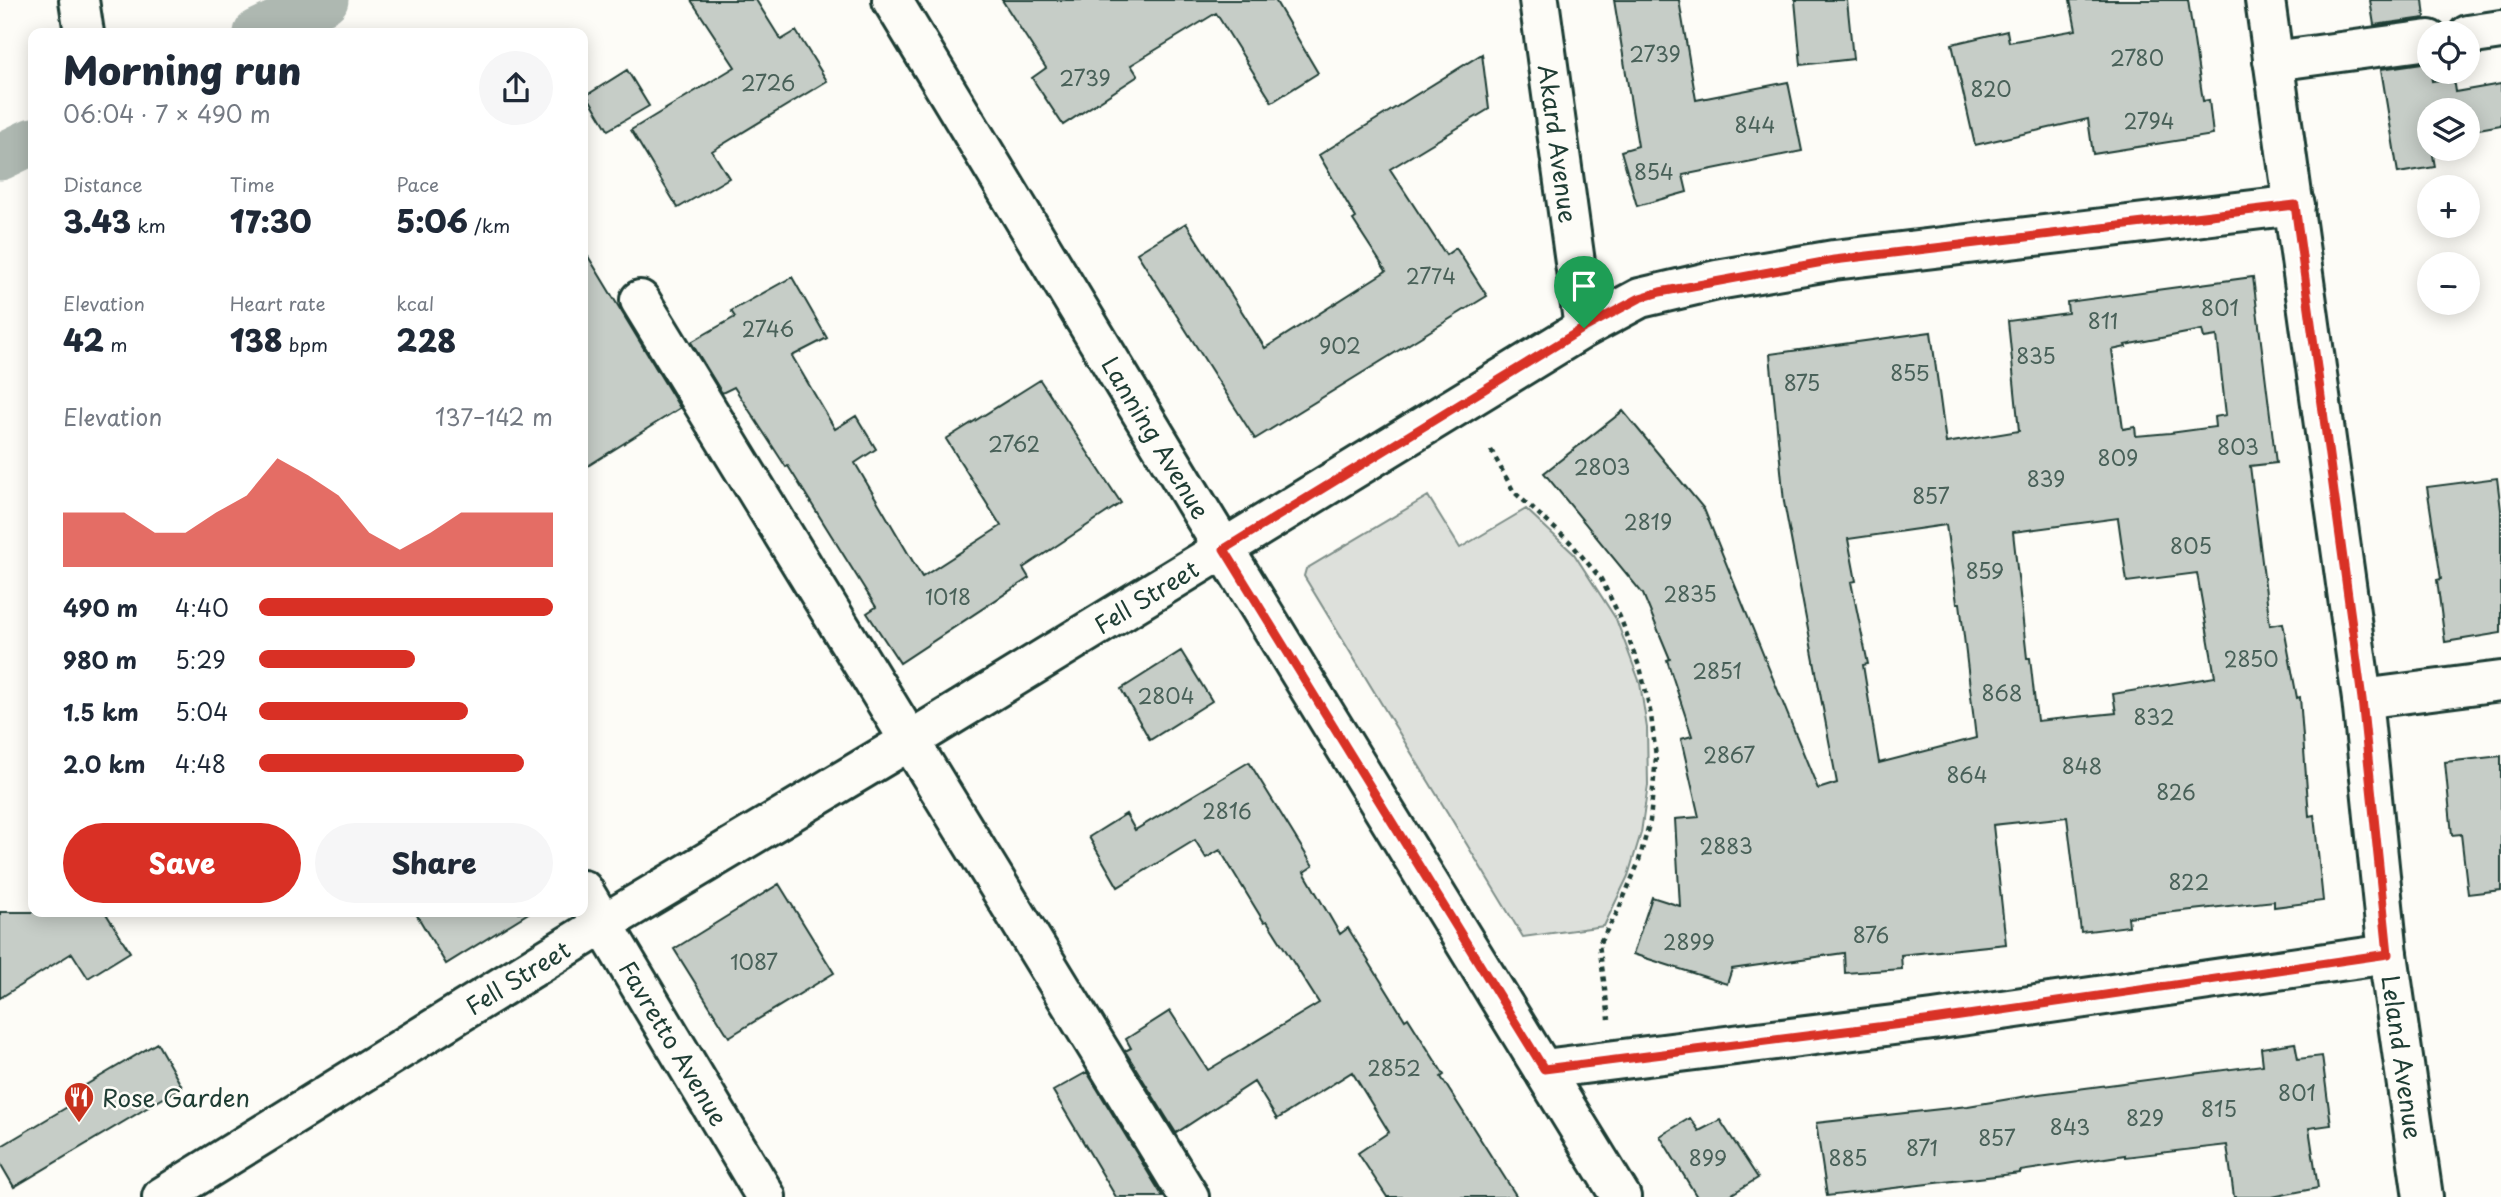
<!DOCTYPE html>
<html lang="en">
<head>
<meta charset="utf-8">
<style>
	:root { --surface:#fff; --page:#f6f6f7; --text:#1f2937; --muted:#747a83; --accent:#d93025 }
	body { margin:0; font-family:"Playpen Sans",sans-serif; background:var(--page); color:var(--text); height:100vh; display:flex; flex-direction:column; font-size:26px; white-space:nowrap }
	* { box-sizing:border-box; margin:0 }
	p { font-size:23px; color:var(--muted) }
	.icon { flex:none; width:38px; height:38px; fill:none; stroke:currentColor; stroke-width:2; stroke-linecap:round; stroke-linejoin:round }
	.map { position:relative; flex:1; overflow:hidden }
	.side { position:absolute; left:28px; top:28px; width:560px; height:889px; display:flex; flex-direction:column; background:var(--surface); border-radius:14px; box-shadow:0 4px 18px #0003 }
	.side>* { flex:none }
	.buttons { position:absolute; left:2417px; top:21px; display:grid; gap:14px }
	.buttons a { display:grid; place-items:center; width:63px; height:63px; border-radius:50%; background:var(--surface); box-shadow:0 4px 18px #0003; font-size:35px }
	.pin { position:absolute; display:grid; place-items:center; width:60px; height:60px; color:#fff; margin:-72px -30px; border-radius:50% 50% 50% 0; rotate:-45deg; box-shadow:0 0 7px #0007 }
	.pin .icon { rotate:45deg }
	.round { display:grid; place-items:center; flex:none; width:74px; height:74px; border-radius:37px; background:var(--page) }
	.summary { display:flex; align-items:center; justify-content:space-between; height:119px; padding:0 35px }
	h1 { font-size:38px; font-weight:800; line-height:52px }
	.stats { display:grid; grid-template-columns:repeat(3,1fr); gap:10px; height:119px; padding:7px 35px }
	.stats div { display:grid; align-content:center }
	.stats b { font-size:30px; font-weight:800 }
	.stats small { font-size:19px; font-weight:400 }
	.stats p { font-size:19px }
	.chart { height:196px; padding:14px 35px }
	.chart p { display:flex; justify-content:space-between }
	.chart svg { width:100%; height:126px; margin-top:7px; fill:var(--accent); opacity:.7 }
	.primary-button { display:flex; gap:14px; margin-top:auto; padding:14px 35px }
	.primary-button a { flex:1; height:80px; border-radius:42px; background:var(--accent); color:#fff; font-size:28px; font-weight:800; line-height:80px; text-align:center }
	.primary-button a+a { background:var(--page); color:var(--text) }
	ul { padding:0 35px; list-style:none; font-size:23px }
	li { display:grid; grid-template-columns:112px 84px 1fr; align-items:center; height:52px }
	li i { height:18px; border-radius:9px; background:var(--accent) }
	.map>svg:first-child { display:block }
	.green { fill:#dde0db; stroke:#7e8e88; stroke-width:2 }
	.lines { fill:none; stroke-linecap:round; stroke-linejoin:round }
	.canal { stroke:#aeb8b1; stroke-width:47 }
	.building { fill:#c6cdc7; stroke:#1f3d34; stroke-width:2; fill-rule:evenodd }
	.minor-casing { stroke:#1f3d34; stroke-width:44 }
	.path { stroke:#1f3d34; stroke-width:4.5; stroke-dasharray:5 5; stroke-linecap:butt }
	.minor { stroke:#fdfcf7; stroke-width:38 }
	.route-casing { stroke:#fff; stroke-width:14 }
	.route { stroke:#d93025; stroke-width:9 }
	.labels { text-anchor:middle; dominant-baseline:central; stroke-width:5; stroke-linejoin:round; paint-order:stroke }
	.number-label { font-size:21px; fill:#496159 }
	.street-label { font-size:24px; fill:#1f3d34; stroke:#fdfcf7 }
	.poi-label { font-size:24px; fill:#1f3d34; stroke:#fdfcf7; text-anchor:start }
</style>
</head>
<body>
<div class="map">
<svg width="2501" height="1197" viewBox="0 0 2501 1197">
	<rect width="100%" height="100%" fill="#fdfcf7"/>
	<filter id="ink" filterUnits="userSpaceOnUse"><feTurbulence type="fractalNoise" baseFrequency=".0143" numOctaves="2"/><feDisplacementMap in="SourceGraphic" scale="14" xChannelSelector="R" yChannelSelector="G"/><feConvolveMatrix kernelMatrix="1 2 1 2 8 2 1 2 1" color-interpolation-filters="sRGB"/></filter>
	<g filter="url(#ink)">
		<path class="green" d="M1428 496 1460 548 1526 509 1574 554 1616 619 1640 683 1647 728 1648 785 1641 833 1628 876 1604 926 1523 937 1304 576 1306 569Z"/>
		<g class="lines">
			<path class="canal" d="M257 33 325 0
				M0 157 33 141"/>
		</g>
		<path class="building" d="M691 0H756L781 40 796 31 827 81 712 151 729 178 678 208 631 130 735 67Z
			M1002 0H1275L1318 73 1272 102 1216 13 1131 65 1138 76 1063 125 1032 78 1046 68Z
			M1614 0H1679L1696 100 1788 82 1802 151 1683 175 1687 192 1637 206 1621 151 1638 146Z
			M1795 0H1847L1853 59 1801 65Z
			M2070 0H2188L2203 101 2209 100 2213 135 2093 154 2088 119 1975 145 1952 44 2007 31 2009 42 2076 30Z
			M2370 0H2423L2425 18 2374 25Z
			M1482 54 1489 109 1390 169 1446 255 1456 248 1487 296 1255 439 1137 253 1186 223 1265 348 1386 271 1353 220 1356 218 1319 155Z
			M2429 62 2432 81 2453 78 2455 92 2501 84V125L2468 131V110H2429V149H2432L2435 167 2398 173 2381 69Z
			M627 70 649 106 608 130 587 95Z
			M583 248 680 408 583 469Z
			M792 277 827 338 792 356 835 429 856 416 876 449 855 463 922 577 1001 526 946 439 1040 380 1121 503 1023 568 1029 578 900 663 867 613 876 607 788 466 786 467 734 387 722 393 691 342 735 317 731 311Z
			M2253 277 2276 463 2250 466 2270 625 2283 623 2297 698 2300 697 2309 816 2314 815 2323 901 2274 907V901L2128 917 2129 926 2081 932 2067 817 1993 825 2006 944 1901 955 1902 969 1845 973 1844 953 1732 969 1727 984 1633 954 1652 897 1680 906 1675 819 1699 817 1681 739 1692 736 1667 660 1670 659 1643 594 1544 473 1623 411 1704 509 1818 789 1837 783 1784 502 1770 354 1931 332 1946 443 2019 431 2008 321 2068 313 2067 302ZM2202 330 2204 338 2217 336 2226 415 2214 417 2215 427 2170 433 2136 436 2135 427 2123 429 2112 350 2126 347 2125 345ZM2118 518 2127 582 2197 573 2215 677 2113 694 2116 713 2037 721 2030 658H2027L2013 532ZM1946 525 1957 603H1960L1976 738 1879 763 1863 665 1868 664 1851 582 1856 581 1848 539Z
			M2497 478 2501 510V633L2445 642 2437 580 2441 579 2427 487Z
			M1181 651 1212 701 1150 740 1121 689Z
			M2501 756V890L2468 894 2461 834 2452 835 2445 762Z
			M1249 762 1313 866 1304 872 1340 934 1348 928 1405 1020 1408 1018 1444 1075 1441 1077 1517 1197H1387L1358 1153 1389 1132 1352 1072 1277 1119 1254 1082 1176 1133 1125 1051 1131 1048 1126 1039 1170 1011 1208 1070 1319 1003 1267 921 1264 922 1220 850 1206 858 1195 840 1118 887 1089 837 1126 814 1135 830Z
			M779 884 834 973 729 1037 674 949Z
			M0 912H105L130 952 88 978 72 953 0 998Z
			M415 912H530L446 964Z
			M157 1043 182 1087 14 1187 0 1163V1147L79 1100 74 1092Z
			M2295 1043 2298 1059 2322 1056 2331 1125 2309 1128 2318 1188 2272 1197H2234L2227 1145 2125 1157V1155L2020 1171V1173L1827 1196 1816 1123 1968 1106 2039 1094 2263 1065 2261 1048Z
			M1087 1072 1163 1197H1116L1053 1091Z
			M1690 1118 1699 1131 1720 1120 1758 1178 1727 1197H1697L1660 1136Z"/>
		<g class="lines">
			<g class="minor-casing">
				<g id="minor">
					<path d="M79 0 84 33"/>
					<path id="s1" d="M892 0 1202 513 1621 1197"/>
					<path id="s2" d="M1539 0 1584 328"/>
					<path id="s3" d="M2265 0 2362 699 2388 954 2423 1197"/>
					<path d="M2468 35 2501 30"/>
					<path d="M2273 61 2429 40"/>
					<path d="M640 300 1189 1197"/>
					<path d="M2362 699 2501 681"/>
					<path id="s4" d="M583 890 766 1197"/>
					<path d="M1544 1069 1933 1020 2388 954"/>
					<path id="s5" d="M162 1197 603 924 911 740 1584 328 1640 298 1717 280 1834 260 2295 205"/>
				</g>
			</g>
			<path class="path" d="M1491 450 1514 492 1570 542 1601 579 1620 617 1641 671 1651 715 1656 757 1650 821 1638 864 1618 911 1599 944 1609 1019"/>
			<use href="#minor" class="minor"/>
		</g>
	</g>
	<g class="lines" filter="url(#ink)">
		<g class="route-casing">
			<path id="route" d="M2295 205 2362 699 2388 954 1933 1020 1544 1069 1224 549 1584 328 1640 298 1660 292 1834 260Z"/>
		</g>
		<use href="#route" class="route"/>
	</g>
	<defs>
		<g id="restaurant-pin" transform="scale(1.575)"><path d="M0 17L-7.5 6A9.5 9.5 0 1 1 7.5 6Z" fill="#c8321e" stroke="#fdfcf7"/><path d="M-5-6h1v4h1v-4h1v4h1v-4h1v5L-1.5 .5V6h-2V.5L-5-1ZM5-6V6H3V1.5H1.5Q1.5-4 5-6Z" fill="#fff"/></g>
	</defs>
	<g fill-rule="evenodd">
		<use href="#restaurant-pin" x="79" y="1097"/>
	</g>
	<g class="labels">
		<g class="number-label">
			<text x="1655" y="53">2739</text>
			<text x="2137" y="57">2780</text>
			<text x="1085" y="77">2739</text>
			<text x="768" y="82">2726</text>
			<text x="1991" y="88">820</text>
			<text x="2149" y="120">2794</text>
			<text x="1755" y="124">844</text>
			<text x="1654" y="171">854</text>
			<text x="1431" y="275">2774</text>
			<text x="2220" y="307">801</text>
			<text x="2103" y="320">811</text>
			<text x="768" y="328">2746</text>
			<text x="1340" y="345">902</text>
			<text x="2036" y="355">835</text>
			<text x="1910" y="372">855</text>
			<text x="1802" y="382">875</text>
			<text x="1014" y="443">2762</text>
			<text x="2238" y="446">803</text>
			<text x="2118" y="457">809</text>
			<text x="1602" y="466">2803</text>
			<text x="2046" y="478">839</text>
			<text x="1931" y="495">857</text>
			<text x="1648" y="521">2819</text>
			<text x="2191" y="545">805</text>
			<text x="1985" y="570">859</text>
			<text x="1690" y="593">2835</text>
			<text x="948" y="596">1018</text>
			<text x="2251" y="658">2850</text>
			<text x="1717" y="670">2851</text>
			<text x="2002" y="692">868</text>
			<text x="1166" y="695">2804</text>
			<text x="2154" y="716">832</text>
			<text x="1729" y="754">2867</text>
			<text x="2082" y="765">848</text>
			<text x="1967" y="774">864</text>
			<text x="2176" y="791">826</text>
			<text x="1227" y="810">2816</text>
			<text x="1726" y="845">2883</text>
			<text x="2189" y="881">822</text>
			<text x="1871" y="934">876</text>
			<text x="1689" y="941">2899</text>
			<text x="754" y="961">1087</text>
			<text x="1394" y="1067">2852</text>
			<text x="2297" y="1092">801</text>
			<text x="2219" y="1108">815</text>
			<text x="2145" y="1117">829</text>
			<text x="2070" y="1126">843</text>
			<text x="1997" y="1137">857</text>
			<text x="1922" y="1147">871</text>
			<text x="1708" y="1157">899</text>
			<text x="1848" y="1157">885</text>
		</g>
		<g class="street-label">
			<text stroke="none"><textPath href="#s2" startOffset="145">Akard Avenue</textPath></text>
			<text stroke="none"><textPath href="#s1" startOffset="511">Lanning Avenue</textPath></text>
			<text stroke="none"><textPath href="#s5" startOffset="1153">Fell Street</textPath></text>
			<text stroke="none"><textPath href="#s5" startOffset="418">Fell Street</textPath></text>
			<text stroke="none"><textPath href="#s4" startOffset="178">Favretto Avenue</textPath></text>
			<text stroke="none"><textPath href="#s3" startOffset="1066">Leland Avenue</textPath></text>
		</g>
		<g class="poi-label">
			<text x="102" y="1097">Rose Garden</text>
		</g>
	</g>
</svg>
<div class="buttons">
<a><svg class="icon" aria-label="locate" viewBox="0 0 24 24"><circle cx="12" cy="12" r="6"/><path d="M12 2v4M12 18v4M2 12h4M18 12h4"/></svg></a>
<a><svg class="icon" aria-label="layers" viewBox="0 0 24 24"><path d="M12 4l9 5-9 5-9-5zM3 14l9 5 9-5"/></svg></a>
<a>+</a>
<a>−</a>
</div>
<div class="pin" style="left:1584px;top:328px;background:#1e9e55"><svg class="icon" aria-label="arrive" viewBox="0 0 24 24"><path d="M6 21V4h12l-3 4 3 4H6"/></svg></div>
<section class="side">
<div class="summary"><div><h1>Morning run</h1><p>06:04 · 7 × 490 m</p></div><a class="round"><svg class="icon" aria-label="share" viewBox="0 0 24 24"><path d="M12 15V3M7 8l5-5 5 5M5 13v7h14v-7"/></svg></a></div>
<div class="stats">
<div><p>Distance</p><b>3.43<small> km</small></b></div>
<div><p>Time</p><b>17:30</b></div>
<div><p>Pace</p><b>5:06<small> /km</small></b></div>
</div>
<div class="stats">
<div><p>Elevation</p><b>42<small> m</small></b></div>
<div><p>Heart rate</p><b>138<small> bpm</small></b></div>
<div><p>kcal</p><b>228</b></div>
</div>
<div class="chart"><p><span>Elevation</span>137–142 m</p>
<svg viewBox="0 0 160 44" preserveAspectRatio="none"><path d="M0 44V25L10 25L20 25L30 32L40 32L50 25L60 19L70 6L80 12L90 19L100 32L110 38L120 32L130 25L140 25L150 25L160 25V44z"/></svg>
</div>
<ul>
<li><b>490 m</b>4:40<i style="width:100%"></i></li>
<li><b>980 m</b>5:29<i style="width:53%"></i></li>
<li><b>1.5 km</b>5:04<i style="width:71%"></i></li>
<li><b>2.0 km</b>4:48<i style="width:90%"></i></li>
</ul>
<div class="primary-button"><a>Save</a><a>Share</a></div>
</section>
</div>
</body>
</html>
